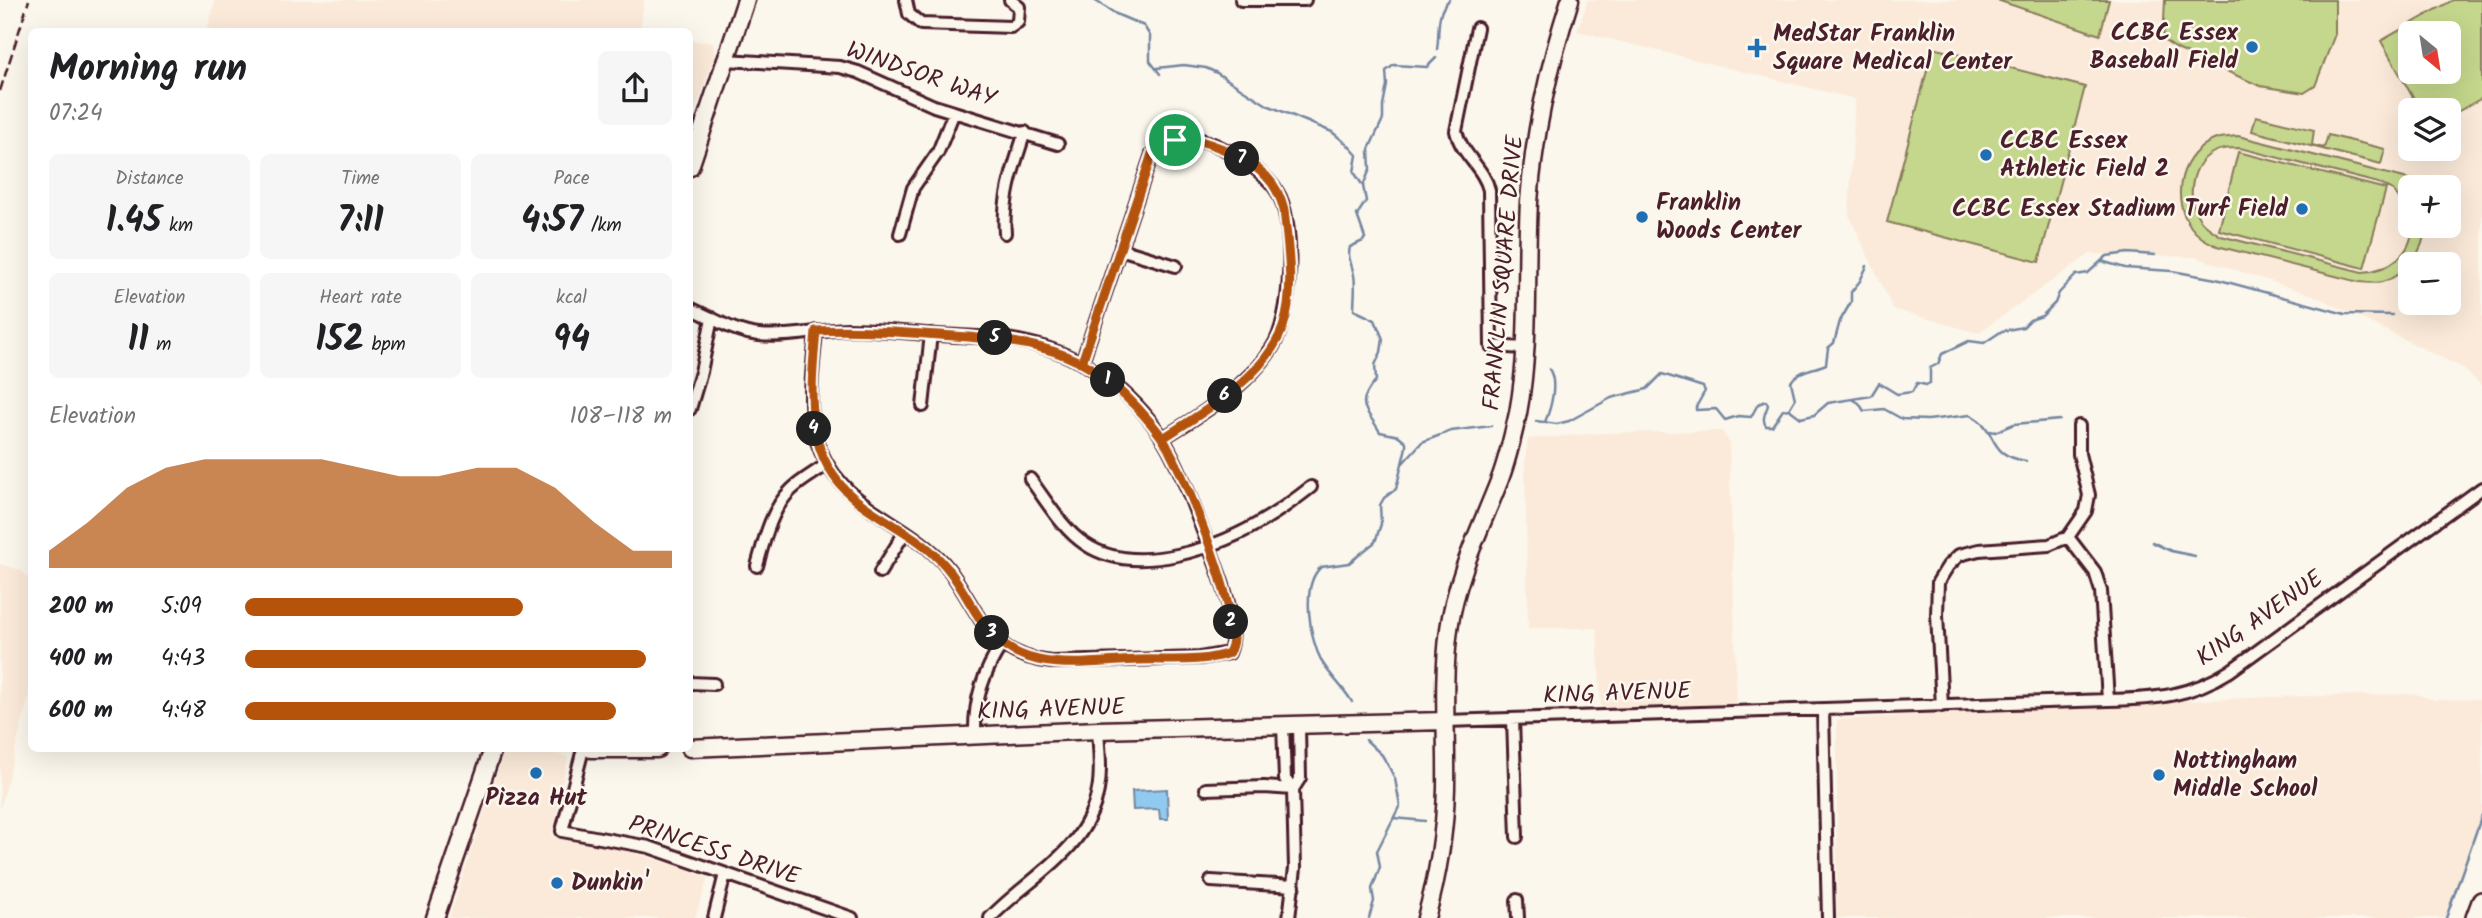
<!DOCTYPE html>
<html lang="en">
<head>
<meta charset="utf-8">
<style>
	:root { --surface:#fff; --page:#f6f6f6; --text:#202124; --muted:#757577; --accent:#b45309 }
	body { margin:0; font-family:Kalam,sans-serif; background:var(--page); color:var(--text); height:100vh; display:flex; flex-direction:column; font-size:26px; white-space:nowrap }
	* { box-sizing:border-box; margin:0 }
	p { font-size:23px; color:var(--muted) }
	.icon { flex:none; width:38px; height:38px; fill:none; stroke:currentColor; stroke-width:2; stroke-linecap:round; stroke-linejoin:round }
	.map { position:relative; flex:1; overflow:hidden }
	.panel { position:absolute; left:28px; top:28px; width:665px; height:724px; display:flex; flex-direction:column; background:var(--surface); border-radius:10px; box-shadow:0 7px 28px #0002 }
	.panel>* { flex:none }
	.needle { width:46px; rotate:150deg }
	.fabs { position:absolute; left:2398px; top:21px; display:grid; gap:14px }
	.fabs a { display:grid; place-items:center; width:63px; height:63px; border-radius:10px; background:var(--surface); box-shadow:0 7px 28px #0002; font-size:35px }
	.pin { position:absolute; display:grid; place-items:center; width:60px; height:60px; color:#fff; margin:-30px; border:4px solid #fff; border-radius:50%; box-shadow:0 2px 7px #0007 }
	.km { position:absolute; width:35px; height:35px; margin:-18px; border-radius:50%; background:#222; color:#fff; font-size:19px; line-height:35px; text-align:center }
	.round { display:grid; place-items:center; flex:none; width:74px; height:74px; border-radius:10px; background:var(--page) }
	.headline { display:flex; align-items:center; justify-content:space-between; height:119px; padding:0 21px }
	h1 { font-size:38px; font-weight:600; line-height:52px }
	.figures { display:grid; grid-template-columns:repeat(3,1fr); gap:10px; height:119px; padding:7px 21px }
	.figures div { display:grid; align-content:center; border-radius:10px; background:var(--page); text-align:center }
	.figures b { font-size:35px; font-weight:600 }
	.figures small { font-size:19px; font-weight:400 }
	.figures p { font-size:19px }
	.chart { height:196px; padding:14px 21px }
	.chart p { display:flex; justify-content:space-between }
	.chart svg { width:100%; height:126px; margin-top:7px; fill:var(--accent); opacity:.7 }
	ul { padding:0 21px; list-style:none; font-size:23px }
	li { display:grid; grid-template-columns:112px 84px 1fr; align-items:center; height:52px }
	li i { height:18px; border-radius:9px; background:var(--accent) }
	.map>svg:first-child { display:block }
	.built { fill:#fbead9; fill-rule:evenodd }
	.green { fill:#c4d78c; stroke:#877b5c; stroke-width:2; fill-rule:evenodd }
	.water { fill:#91caf0; stroke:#7586a1; stroke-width:2 }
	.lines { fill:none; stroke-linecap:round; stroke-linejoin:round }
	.stream { stroke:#7586a1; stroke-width:2.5 }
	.street-casing { stroke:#4a1f2b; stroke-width:16 }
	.secondary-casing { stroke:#4a1f2b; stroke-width:21 }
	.highway-casing { stroke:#4a1f2b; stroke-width:24 }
	.street { stroke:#fbf7ec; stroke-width:10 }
	.secondary { stroke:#fbf7ec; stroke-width:16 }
	.highway { stroke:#fbf7ec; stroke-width:19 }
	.rail { stroke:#4a1f2b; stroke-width:2.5; stroke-dasharray:10 5; stroke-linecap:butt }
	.route-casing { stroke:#fff; stroke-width:14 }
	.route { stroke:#b45309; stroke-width:9 }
	.poi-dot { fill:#1f6fb2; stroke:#fbf7ec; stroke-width:2.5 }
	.labels { text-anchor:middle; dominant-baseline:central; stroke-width:5; stroke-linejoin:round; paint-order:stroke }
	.poi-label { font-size:24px; font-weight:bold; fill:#4a1f2b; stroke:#fbf7ec; text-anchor:start }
	.street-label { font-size:24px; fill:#4a1f2b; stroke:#fbf7ec }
</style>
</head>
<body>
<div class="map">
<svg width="2482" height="918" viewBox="0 0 2482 918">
	<rect width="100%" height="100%" fill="#fbf7ec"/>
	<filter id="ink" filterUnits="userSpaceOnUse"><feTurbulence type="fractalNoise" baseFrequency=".0143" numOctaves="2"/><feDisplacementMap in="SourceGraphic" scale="14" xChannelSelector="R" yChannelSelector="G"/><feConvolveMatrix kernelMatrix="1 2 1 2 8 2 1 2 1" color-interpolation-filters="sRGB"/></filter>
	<g filter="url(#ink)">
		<path class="built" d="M215 0H644L640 31H212L208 28Z
			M1588 0H2482V386L2461 367 2313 295 2195 257 2090 254 1978 333 1893 309 1849 215 1855 99 1577 31ZM2410 33H2448V72H2410ZM2410 110H2448V149H2410ZM2410 187H2448V226H2410ZM2410 264H2448V303H2410Z
			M690 40 713 43 715 54 690 127Z
			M1722 431 1729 442 1737 704 1601 708 1597 628H1528L1525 461 1528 439 1603 433Z
			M0 564 21 570 32 583 31 688 0 810Z
			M2415 694 2434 700 2482 699V814L2444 918H1837V720L1990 710 2269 697Z
			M505 749H542L568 757 552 836 624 850 681 867 708 878 695 918H449Z"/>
		<path class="green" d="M1997 0H2109L2100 35Z
			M2165 0H2335V34L2315 86 2304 93 2260 86 2177 49 2163 40Z
			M2453 0H2482V98L2448 117V110H2420L2381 41ZM2448 33V72H2410V33Z
			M1933 48 2085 87 2039 262 1887 222Z
			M2256 116 2314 130 2312 145 2324 148 2328 135 2385 149 2381 164 2252 131Z
			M2238 136 2440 187H2410V213L2393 190 2378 183 2240 148C2230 148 2221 148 2212 153 2191 165 2186 198 2199 218 2204 226 2213 231 2221 236L2362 272C2388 271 2413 254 2412 226H2425C2425 251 2406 275 2382 282 2375 284 2366 282 2359 282L2217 246C2207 241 2198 237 2191 227 2169 197 2181 152 2216 139 2223 137 2231 137 2238 136Z
			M2238 152 2386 189 2364 268 2219 230Z"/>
		<path class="water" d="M1167 789 1168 819H1160L1159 809 1133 810 1132 791Z"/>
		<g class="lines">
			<path class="stream" d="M1094 0 1116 14 1144 26 1150 36V61L1160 74
				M1437 49C1440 32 1435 14 1449 0
				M1157 68 1184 65 1206 68 1217 73 1267 105 1332 132 1348 145 1357 155 1354 172 1363 186 1366 201 1357 215 1365 238 1363 241 1350 247C1347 258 1352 264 1354 275 1356 286 1354 298 1354 310L1375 320 1383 339 1381 352 1375 365 1376 380C1355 405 1365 407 1380 432L1399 436 1406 442V447L1396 489 1384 498 1380 505 1381 524 1375 542 1349 563 1321 567C1300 586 1310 639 1322 662 1331 677 1344 688 1352 702
				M1363 186 1370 169 1369 149 1383 119V105L1387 85 1386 71 1394 65 1427 67 1436 58
				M2101 261 2125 268 2172 271 2216 279 2345 314 2392 315
				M1854 400 1859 403 1864 411 1884 409 1902 419 1928 420 1970 415C2001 430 1984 455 2026 461
				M1789 409 1801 418 1814 415 1828 403 1871 396 1879 383 1897 394 1912 392 1917 383 1926 385 1930 383V368L1938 364 1942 354 1969 341 1984 343 2002 331 2023 327 2030 320 2042 316 2055 303 2059 293 2076 275 2088 273 2107 256 2128 253 2155 255
				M1536 421 1557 424 1569 421 1611 398 1647 389 1662 374 1703 387 1705 391 1696 407V410L1716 409 1725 420 1738 416 1751 417 1758 404 1766 401 1768 405C1766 412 1761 419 1766 426H1772L1783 410 1789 409 1795 399 1791 382C1799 369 1813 370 1826 364L1828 348 1834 343 1840 321 1851 302V292L1860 281 1867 266
				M1545 422C1551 408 1558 382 1549 369
				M1990 431 1995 432 2014 424 2060 420
				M1402 464 1422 442 1451 431 1491 426
				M2152 542 2171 551 2195 556
				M1366 740 1382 755 1389 767 1395 779 1400 805 1377 851 1380 867 1372 889 1374 901 1369 918
				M1394 818 1425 821
				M2446 918 2482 815"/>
			<g class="street-casing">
				<path id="street" d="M906 0 909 14 921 24 1011 27 1018 22 1019 7 1010 0
					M1241 0H1305
					M1477 28 1456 131C1461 154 1484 168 1489 190L1491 346 1524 348
					M726 60 840 67 858 72 934 106 1058 144
					M1005 233C1002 198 1014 166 1025 132
					M900 234 913 188 938 152 954 112
					M1120 249 1176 266
					M690 308C711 317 735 333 759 335 788 338 819 330 848 329 878 329 908 333 938 335 968 337 999 336 1028 343 1083 355 1133 391 1163 439 1179 465 1190 497 1201 526 1212 556 1243 623 1229 653L1200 658 1051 662C1034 660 1016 655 1002 644 974 621 964 583 939 558 899 518 846 508 821 452 804 414 813 371 816 331
					M1082 362 1152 154C1162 145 1176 137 1190 138 1217 140 1269 172 1280 197 1295 230 1292 318 1272 348 1247 387 1202 414 1163 438
					M923 406 931 334
					M690 409 701 372 712 318
					M1030 479C1046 500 1062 529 1085 544 1135 578 1220 548 1267 518 1282 509 1297 498 1311 487
					M2068 537 2095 572 2101 591 2108 700
					M757 566C764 541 771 509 791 490 801 480 815 473 827 464
					M880 572 905 532
					M690 683 714 684
					M1942 706 1937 615 1938 582 1948 566 1959 555 1979 550 2049 545 2068 537 2086 511 2089 495 2079 454V426
					M1823 710 1828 918
					M1513 719 1517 837
					M1445 721 2108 700C2155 699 2189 697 2230 671L2482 488
					M1283 725 1285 779 1293 789 1300 778 1299 725
					M975 735C974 700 983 673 1002 644
					M583 749 562 831 649 847 852 918
					M1206 789 1264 787 1293 789 1295 868 1289 918
					M1211 881 1294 886
					M1517 900 1518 918
					M714 918 725 874
					M990 918C1030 876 1087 852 1098 790 1102 770 1099 750 1098 730"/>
			</g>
			<g class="secondary-casing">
				<path id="secondary" d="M690 167 746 0
					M690 748 1098 730 1445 721
					M591 749H657
					M435 918 493 749
					M1426 918C1438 875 1445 832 1446 788 1447 734 1442 682 1449 629 1456 576 1481 528 1500 479 1508 458 1513 435 1518 413 1531 344 1525 271 1529 202 1534 133 1549 65 1570 0"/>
			</g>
			<g class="highway-casing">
				<path id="highway" d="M2476 918 2482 902"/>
			</g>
			<use href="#street" class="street"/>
			<use href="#secondary" class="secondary"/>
			<use href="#highway" class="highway"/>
			<path class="rail" d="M0 91 29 0"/>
		</g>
	</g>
	<g class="lines" filter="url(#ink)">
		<g class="route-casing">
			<path id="route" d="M1175 140 1161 146 1152 154 1082 362C1113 383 1138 405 1160 435 1184 468 1233 598 1233 637 1233 643 1232 647 1229 653 1202 663 1168 659 1139 660 1107 661 1070 667 1038 660 1025 657 1011 651 1000 642 973 619 963 581 937 557 913 533 881 520 855 499 802 456 811 390 816 331 857 329 898 332 939 335 1046 342 1095 349 1163 438 1204 412 1265 377 1283 327 1295 292 1288 247 1284 210 1281 198 1275 185 1266 176 1246 157 1202 135 1175 140"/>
		</g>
		<use href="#route" class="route"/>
	</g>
	<g class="poi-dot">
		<circle cx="2252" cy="47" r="7"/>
		<path d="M1753.5 37.5h7v7h7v7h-7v7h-7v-7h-7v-7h7z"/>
		<circle cx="1986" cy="155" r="7"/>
		<circle cx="2302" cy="209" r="7"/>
		<circle cx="1642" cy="217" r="7"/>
		<circle cx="536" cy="773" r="7"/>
		<circle cx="2159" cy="775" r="7"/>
		<circle cx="557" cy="883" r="7"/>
	</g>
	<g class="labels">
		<g class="poi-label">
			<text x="2238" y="33" text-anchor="end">CCBC Essex<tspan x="2238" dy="28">Baseball Field</tspan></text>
			<text x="1773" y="34">MedStar Franklin<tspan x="1773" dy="28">Square Medical Center</tspan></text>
			<text x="2000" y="141">CCBC Essex<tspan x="2000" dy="28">Athletic Field 2</tspan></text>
			<text x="1656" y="203">Franklin<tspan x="1656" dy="28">Woods Center</tspan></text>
			<text x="2288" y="209" text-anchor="end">CCBC Essex Stadium Turf Field</text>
			<text x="2173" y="761">Nottingham<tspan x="2173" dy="28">Middle School</tspan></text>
			<text x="536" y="798" text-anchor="middle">Pizza Hut</text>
			<text x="571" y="883">Dunkin'</text>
		</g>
		<g class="street-label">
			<text transform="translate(921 75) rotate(19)">WINDSOR WAY</text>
			<text transform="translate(1504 273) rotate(-85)">FRANKLIN SQUARE DRIVE</text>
			<text transform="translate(2260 619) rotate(-35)">KING AVENUE</text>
			<text transform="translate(1617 694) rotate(-2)">KING AVENUE</text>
			<text transform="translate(1051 710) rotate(-2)">KING AVENUE</text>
			<text transform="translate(714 851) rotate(18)">PRINCESS DRIVE</text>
		</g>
	</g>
</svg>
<div class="fabs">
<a><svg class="needle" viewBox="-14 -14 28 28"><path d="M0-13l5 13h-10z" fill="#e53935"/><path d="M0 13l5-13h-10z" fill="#757577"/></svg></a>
<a><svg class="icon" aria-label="layers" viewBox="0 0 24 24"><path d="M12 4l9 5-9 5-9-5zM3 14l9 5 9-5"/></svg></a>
<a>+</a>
<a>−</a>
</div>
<div class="pin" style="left:1175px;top:140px;background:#1e9e55"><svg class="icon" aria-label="arrive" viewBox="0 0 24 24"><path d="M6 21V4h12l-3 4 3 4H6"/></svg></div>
<b class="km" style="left:1108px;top:380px">1</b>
<b class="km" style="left:1231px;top:622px">2</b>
<b class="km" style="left:992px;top:633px">3</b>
<b class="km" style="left:814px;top:429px">4</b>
<b class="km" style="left:995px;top:338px">5</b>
<b class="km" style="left:1225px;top:396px">6</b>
<b class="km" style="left:1242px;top:159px">7</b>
<section class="panel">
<div class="headline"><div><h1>Morning run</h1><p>07:24</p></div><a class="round"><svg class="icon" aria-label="share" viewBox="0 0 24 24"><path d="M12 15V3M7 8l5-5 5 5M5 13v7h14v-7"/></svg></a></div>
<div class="figures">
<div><p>Distance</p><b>1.45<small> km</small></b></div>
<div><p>Time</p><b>7:11</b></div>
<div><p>Pace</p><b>4:57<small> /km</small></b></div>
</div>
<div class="figures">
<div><p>Elevation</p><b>11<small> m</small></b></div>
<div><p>Heart rate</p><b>152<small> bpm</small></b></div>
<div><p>kcal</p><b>94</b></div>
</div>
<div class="chart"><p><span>Elevation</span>108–118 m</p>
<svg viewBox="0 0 160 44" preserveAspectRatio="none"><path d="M0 44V38L10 28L20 16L30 9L40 6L50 6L60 6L70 6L80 9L90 12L100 12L110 9L120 9L130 16L140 28L150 38L160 38V44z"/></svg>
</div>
<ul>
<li><b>200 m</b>5:09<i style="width:65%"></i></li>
<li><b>400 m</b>4:43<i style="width:94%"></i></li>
<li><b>600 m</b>4:48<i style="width:87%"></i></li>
</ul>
</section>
</div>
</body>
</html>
